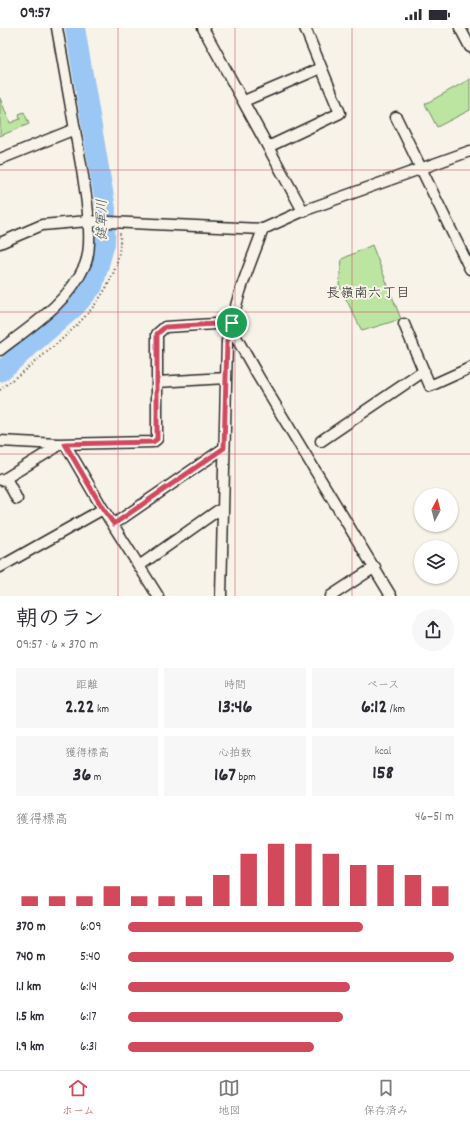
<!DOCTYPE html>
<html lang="ja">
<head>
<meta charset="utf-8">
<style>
	:root { --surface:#fff; --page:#f7f7f7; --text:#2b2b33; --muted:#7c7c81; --line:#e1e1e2; --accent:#d1495b }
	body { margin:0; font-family:Dekko,"Klee One",sans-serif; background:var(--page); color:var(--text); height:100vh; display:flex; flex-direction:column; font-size:15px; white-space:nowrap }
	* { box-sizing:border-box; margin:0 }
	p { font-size:13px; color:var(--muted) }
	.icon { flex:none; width:22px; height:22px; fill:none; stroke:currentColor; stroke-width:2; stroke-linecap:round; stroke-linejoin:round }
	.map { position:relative; height:568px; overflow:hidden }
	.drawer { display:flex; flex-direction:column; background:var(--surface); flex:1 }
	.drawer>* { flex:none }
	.needle { width:26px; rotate:7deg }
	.buttons { position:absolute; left:414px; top:460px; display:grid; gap:8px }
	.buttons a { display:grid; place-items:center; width:44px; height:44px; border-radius:50%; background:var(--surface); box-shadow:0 1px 3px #0004; font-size:20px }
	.pin { position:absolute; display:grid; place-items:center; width:34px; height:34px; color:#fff; margin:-17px; border:2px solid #fff; border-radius:50%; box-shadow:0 1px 4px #0007 }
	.round { display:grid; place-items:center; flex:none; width:42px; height:42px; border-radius:21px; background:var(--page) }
	.overview { display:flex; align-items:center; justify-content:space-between; height:68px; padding:0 16px }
	h1 { font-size:22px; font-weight:700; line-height:30px }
	.metrics { display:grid; grid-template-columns:repeat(3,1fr); gap:6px; height:68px; padding:4px 16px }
	.metrics div { display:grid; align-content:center; border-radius:0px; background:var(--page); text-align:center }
	.metrics b { font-size:20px; font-weight:700 }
	.metrics small { font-size:11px; font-weight:400 }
	.metrics p { font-size:11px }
	.chart { height:112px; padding:8px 16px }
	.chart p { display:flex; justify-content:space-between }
	.chart svg { width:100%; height:72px; margin-top:4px; stroke:var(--accent); stroke-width:6 }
	ul { padding:0 16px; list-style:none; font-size:13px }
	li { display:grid; grid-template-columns:64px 48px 1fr; align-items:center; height:30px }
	li i { height:10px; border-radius:5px; background:var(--accent) }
	.status { display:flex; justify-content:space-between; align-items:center; height:28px; padding:0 20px; background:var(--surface); direction:ltr }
	.status svg { height:11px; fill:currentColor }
	.menu { display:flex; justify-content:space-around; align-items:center; height:56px; border-top:1px solid var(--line); background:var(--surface); font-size:11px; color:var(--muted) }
	.menu a { display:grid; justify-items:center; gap:2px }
	.menu .on { color:var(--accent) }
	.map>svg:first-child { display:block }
	.green { fill:#bce5a1; stroke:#748866 }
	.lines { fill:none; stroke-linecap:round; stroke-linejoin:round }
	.river { stroke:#9bc7f5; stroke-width:20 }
	.minor-casing { stroke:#2b2b2b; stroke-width:13 }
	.path { stroke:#2b2b2b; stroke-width:2; stroke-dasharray:1 3; stroke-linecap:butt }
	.minor { stroke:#f7f3e8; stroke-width:10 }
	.route-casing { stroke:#fff; stroke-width:8 }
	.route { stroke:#d1495b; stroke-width:5 }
	.grid { fill:none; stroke:#d1495b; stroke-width:1; stroke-opacity:0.55 }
	.labels { text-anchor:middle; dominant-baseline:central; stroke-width:4; stroke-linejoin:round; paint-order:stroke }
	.water-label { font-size:14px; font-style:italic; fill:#47525e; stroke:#f7f3e8 }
	.neighbourhood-label { font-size:14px; fill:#2b2b2b; stroke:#f7f3e8 }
</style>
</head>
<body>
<div class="status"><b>09:57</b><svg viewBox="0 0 49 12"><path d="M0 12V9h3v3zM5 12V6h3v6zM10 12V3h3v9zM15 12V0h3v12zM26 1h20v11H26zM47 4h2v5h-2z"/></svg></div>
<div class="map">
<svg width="470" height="568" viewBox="0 0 470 568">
	<rect width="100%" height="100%" fill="#f7f3e8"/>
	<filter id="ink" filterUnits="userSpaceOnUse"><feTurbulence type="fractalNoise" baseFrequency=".025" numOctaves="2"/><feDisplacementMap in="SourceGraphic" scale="8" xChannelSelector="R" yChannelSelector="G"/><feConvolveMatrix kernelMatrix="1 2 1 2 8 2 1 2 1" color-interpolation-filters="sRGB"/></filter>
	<g filter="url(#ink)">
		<path class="green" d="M470 51V82L437 99 425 76Z
			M0 70 10 95 20 91 19 86 24 84 29 96 0 108Z
			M372 217 401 291 362 303 339 257 342 231Z"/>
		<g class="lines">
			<path class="river" d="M0 344 75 279 93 258 105 215 106 181 75 0"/>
			<g class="minor-casing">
				<path id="minor" d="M203 0 303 183
					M460 0 470 19
					M244 73 321 40
					M396 89 470 241
					M268 119 340 85 305 0
					M0 131 75 101
					M263 201C254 227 232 277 232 302L258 348 391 568
					M0 215 42 197 88 193 263 201 303 183 470 123
					M404 296 430 358 470 340
					M0 322C31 298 69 274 85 237 97 208 80 134 75 102 69 68 63 34 57 0
					M157 354 226 350
					M0 413 58 416
					M321 413 424 343
					M65 416 103 481 158 568
					M6 450 55 420 58 416 153 414 157 411V306L165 299 232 295
					M1 452 6 450 17 471
					M114 496 224 420
					M139 538 217 483 222 482
					M0 539 103 481
					M221 568 227 313 232 302
					M331 568 375 539"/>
			</g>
			<path class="path" d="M0 362C47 322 124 275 120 205"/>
			<use href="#minor" class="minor"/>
		</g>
	</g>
	<g class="lines" filter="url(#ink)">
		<g class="route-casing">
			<path id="route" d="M232 295V302L227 313 224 420 114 496 103 481 65 416 153 414 157 411V306L165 299Z"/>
		</g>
		<use href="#route" class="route"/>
	</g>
	<path class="grid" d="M118 0V568M235 0V568M352 0V568M0 142H470M0 284H470M0 426H470"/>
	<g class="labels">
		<g class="water-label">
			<text transform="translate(103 192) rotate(-90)">健軍川</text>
		</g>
		<g class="neighbourhood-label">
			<text x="368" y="266">長嶺南六丁目</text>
		</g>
	</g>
</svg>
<div class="buttons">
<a><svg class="needle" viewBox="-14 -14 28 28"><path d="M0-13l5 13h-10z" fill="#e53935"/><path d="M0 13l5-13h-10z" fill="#7c7c81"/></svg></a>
<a><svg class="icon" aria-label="layers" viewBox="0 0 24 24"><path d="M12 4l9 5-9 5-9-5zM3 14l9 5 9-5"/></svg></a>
</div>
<div class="pin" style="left:232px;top:295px;background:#1e9e55"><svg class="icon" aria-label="arrive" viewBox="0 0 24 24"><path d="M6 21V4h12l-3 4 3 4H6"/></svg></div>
</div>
<section class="drawer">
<div class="overview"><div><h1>朝のラン</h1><p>09:57 · 6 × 370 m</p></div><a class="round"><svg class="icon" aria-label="share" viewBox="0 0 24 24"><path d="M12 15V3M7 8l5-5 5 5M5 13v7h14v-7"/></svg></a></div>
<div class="metrics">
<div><p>距離</p><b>2.22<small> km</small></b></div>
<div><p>時間</p><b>13:46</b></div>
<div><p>ペース</p><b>6:12<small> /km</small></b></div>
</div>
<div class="metrics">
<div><p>獲得標高</p><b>36<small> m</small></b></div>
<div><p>心拍数</p><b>167<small> bpm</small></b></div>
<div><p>kcal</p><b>158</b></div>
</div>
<div class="chart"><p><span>獲得標高</span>46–51 m</p>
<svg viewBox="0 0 160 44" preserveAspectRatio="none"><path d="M5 44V38M15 44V38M25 44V38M35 44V32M45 44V38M55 44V38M65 44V38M75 44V25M85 44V12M95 44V6M105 44V6M115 44V12M125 44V19M135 44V19M145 44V25M155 44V32"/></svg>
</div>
<ul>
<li><b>370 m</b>6:09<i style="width:72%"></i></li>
<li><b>740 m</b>5:40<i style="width:100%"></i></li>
<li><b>1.1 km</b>6:14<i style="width:68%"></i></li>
<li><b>1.5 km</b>6:17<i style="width:66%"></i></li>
<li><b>1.9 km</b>6:31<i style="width:57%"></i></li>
</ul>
</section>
<nav class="menu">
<a class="on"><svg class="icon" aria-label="home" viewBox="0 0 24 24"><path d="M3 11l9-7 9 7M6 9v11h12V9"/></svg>ホーム</a>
<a><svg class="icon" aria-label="map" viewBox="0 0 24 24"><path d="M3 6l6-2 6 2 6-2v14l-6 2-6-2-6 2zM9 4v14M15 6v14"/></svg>地図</a>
<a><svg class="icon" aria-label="saved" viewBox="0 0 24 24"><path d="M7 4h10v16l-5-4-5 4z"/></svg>保存済み</a>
</nav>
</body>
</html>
